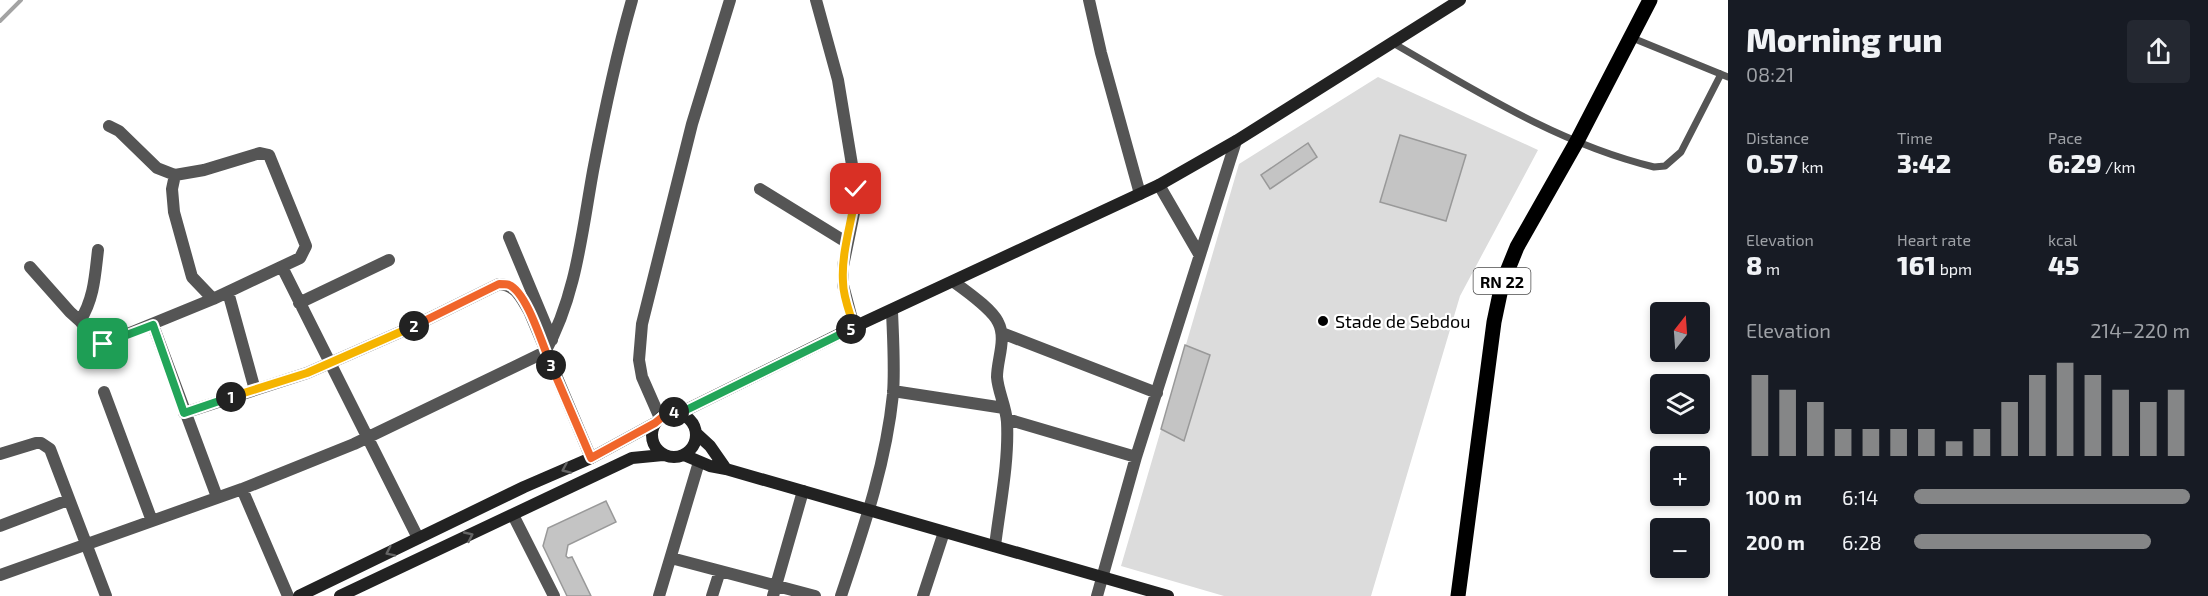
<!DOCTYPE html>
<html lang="en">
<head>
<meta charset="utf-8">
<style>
	:root { --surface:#171b24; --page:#242831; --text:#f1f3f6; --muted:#9ea1a6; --accent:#858687 }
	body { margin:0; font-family:"Exo 2",sans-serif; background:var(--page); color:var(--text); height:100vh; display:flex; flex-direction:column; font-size:22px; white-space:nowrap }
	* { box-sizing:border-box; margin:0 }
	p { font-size:20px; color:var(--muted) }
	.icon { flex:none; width:33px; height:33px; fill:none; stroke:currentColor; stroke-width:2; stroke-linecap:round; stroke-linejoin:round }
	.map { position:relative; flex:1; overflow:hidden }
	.drawer { display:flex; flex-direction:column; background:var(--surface); width:480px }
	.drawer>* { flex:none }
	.needle { width:39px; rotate:17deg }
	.tools { position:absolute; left:1650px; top:302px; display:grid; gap:12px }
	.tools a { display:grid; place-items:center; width:60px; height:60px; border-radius:6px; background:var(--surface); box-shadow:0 3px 9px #0003; font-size:30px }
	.pin { position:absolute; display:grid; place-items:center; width:51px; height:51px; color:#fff; margin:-26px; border-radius:12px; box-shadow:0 3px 9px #0006 }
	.km { position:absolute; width:30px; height:30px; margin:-15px; border-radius:50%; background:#222; color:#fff; font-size:16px; line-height:30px; text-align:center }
	.round { display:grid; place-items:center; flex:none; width:63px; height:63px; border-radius:6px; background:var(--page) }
	.head { display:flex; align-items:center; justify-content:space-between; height:102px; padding:0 18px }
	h1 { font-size:33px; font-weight:800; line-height:45px }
	.stats { display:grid; grid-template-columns:repeat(3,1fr); gap:9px; height:102px; padding:6px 18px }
	.stats div { display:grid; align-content:center }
	.stats b { font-size:26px; font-weight:800 }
	.stats small { font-size:16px; font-weight:400 }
	.stats p { font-size:16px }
	.chart { height:168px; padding:12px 18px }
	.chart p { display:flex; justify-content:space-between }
	.chart svg { width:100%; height:108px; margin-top:6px; stroke:var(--accent); stroke-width:6 }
	ul { padding:0 18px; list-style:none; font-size:20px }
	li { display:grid; grid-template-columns:96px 72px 1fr; align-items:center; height:45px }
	li i { height:15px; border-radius:8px; background:var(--accent) }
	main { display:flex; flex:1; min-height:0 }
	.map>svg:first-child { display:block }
	.green { fill:#dcdcdc }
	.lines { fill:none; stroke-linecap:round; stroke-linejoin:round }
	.stream { stroke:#a3a3a3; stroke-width:4 }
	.building { fill:#c4c4c4; stroke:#999; stroke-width:1.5 }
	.service { stroke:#555; stroke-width:7 }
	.minor { stroke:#555; stroke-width:12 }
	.secondary { stroke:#222; stroke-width:12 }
	.primary { stroke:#000; stroke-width:15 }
	.oneway { stroke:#646464 }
	.split-1-casing { stroke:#fff; stroke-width:12 }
	.split-2-casing { stroke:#fff; stroke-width:12 }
	.split-3-casing { stroke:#fff; stroke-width:12 }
	.split-4-casing { stroke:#fff; stroke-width:12 }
	.split-5-casing { stroke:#fff; stroke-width:12 }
	.split-6-casing { stroke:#fff; stroke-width:12 }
	.split-1 { stroke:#22a559; stroke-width:8 }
	.split-2 { stroke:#f5b400; stroke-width:8 }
	.split-3 { stroke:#f0652b; stroke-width:8 }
	.split-4 { stroke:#f0652b; stroke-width:8 }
	.split-5 { stroke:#22a559; stroke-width:8 }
	.split-6 { stroke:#f5b400; stroke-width:8 }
	.poi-dot { fill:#000; stroke:#fff; stroke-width:2 }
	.labels { text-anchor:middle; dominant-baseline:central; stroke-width:4.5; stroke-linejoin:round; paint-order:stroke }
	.shield { fill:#fff; stroke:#4c4c4c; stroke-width:1.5 }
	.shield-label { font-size:16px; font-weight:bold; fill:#000 }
	.poi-label { font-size:18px; fill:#000; stroke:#fff; text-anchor:start }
</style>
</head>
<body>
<main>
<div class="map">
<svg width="1728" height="596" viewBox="0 0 1728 596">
	<rect width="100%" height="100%" fill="#fff"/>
	<path class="green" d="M1378 77 1538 150 1460 296 1371 596H1224L1121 566 1239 164Z"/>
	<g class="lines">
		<path class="stream" d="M0 21 21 0"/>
	</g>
	<path class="building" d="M1400 135 1466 155 1446 221 1380 202Z
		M1308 143 1317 157 1270 189 1261 175Z
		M1185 345 1210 355 1184 441 1161 429Z
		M606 501 616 522 568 545 566 556 568 558 572 557 591 596H567L543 546 548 528Z"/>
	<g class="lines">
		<path class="service" d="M1630 37 1728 77
			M1393 43C1476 91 1559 144 1654 167L1665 166 1681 152 1721 74"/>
		<path class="minor" d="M816 0 838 80 856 189 854 213 843 266V285L854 327
			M1089 0 1101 53 1140 194
			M175 175 172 189 174 212 192 277 213 299
			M1159 185 1199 254
			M760 189 846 242
			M509 237 552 340
			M30 267 70 312 80 321 95 341 103 344 213 299 300 258 306 246 269 155 260 153 204 170 175 175 157 168 119 131 109 126
			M282 267 418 538
			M954 282C967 292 991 308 998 322 1007 339 997 359 997 377 998 392 1006 406 1007 422 1009 462 1000 505 995 546
			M228 292 255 390
			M299 303 389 260
			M80 321C94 299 95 276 98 250
			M153 325 217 497
			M1002 333 1157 393
			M893 391 1004 408
			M104 392 152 521
			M184 413 307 373 414 326 499 284C516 285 521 298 529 311L591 458
			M660 418 642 377 639 360 642 324 692 124 730 0
			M1007 419 1136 457
			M0 454 36 443H41L50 449 106 596
			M242 489 288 596
			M513 515 554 596
			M0 526 68 500
			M671 558 815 596
			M0 575 242 489 354 444 545 352C576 297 582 232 593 171 604 113 616 56 632 0
			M659 596 699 462
			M712 596 720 571
			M773 596 803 491
			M841 596C863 530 886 464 893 394 895 367 893 338 892 311
			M923 596 944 532
			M1097 596 1136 457 1236 141"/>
		<path class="secondary" d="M652 435a22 22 0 1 1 44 0a22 22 0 1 1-44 0Z
			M680 413 854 327 1159 185 1236 141 1460 0
			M697 434 710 446 726 469
			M684 455 710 466 726 469 1168 596
			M299 596 524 487 591 458 655 423
			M340 596 632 458 663 455"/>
		<path class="primary" d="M1458 596 1494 322 1502 284 1517 247 1576 143 1650 0"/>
	</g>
	<defs><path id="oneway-chevron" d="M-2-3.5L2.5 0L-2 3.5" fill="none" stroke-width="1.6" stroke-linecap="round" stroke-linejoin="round" transform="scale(1.5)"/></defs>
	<g class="oneway">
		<use href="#oneway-chevron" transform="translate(566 469) rotate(156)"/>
		<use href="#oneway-chevron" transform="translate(469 536) rotate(-25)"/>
		<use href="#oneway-chevron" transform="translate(390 552) rotate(154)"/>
	</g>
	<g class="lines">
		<g class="split-1-casing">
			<path id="split-1" d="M103 344 153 325 184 413 231 397"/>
		</g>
		<g class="split-2-casing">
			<path id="split-2" d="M231 397 307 373 414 326"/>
		</g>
		<g class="split-3-casing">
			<path id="split-3" d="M414 326 499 284C502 284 507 284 509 285 527 292 543 347 551 365"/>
		</g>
		<g class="split-4-casing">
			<path id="split-4" d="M551 365 591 458 655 423 666 414 674 412"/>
		</g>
		<g class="split-5-casing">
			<path id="split-5" d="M674 412 680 413 851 329"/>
		</g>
		<g class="split-6-casing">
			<path id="split-6" d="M851 329 854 327C850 313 843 297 843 282 841 250 853 220 856 189"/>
		</g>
		<use href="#split-1" class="split-1"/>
		<use href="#split-2" class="split-2"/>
		<use href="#split-3" class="split-3"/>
		<use href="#split-4" class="split-4"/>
		<use href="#split-5" class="split-5"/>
		<use href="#split-6" class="split-6"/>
	</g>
	<circle class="poi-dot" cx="1323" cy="321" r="6"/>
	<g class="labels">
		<rect class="shield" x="1473.5" y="268" width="57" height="26" rx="4.5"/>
		<g class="shield-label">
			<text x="1502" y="281">RN 22</text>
		</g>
		<g class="poi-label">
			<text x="1335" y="321">Stade de Sebdou</text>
		</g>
	</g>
</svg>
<div class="tools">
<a><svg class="needle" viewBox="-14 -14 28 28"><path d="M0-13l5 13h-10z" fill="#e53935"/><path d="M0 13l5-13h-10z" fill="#9ea1a6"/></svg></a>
<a><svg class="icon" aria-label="layers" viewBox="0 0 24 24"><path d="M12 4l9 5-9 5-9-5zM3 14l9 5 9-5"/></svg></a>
<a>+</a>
<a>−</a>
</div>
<div class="pin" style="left:103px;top:344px;background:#1e9e55"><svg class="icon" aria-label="arrive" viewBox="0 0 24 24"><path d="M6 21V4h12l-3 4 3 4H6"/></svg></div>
<div class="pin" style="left:856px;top:189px;background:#d93025"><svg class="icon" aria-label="check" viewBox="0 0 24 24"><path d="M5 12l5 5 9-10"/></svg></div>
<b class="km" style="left:231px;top:397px">1</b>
<b class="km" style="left:414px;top:326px">2</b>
<b class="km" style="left:551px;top:365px">3</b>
<b class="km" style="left:674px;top:412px">4</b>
<b class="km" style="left:851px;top:329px">5</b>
</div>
<section class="drawer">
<div class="head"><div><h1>Morning run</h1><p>08:21</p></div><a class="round"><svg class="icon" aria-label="share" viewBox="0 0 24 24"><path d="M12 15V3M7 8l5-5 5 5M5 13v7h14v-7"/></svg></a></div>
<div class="stats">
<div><p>Distance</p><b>0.57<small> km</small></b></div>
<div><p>Time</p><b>3:42</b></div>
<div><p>Pace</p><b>6:29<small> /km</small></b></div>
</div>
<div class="stats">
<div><p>Elevation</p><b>8<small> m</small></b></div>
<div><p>Heart rate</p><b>161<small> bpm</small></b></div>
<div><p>kcal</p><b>45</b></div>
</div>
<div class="chart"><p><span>Elevation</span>214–220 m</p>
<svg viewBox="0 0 160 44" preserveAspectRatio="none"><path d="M5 44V11M15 44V17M25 44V22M35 44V33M45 44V33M55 44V33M65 44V33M75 44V38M85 44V33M95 44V22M105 44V11M115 44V6M125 44V11M135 44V17M145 44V22M155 44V17"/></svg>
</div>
<ul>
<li><b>100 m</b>6:14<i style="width:100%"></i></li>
<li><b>200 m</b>6:28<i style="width:86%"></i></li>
</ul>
</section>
</main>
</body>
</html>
